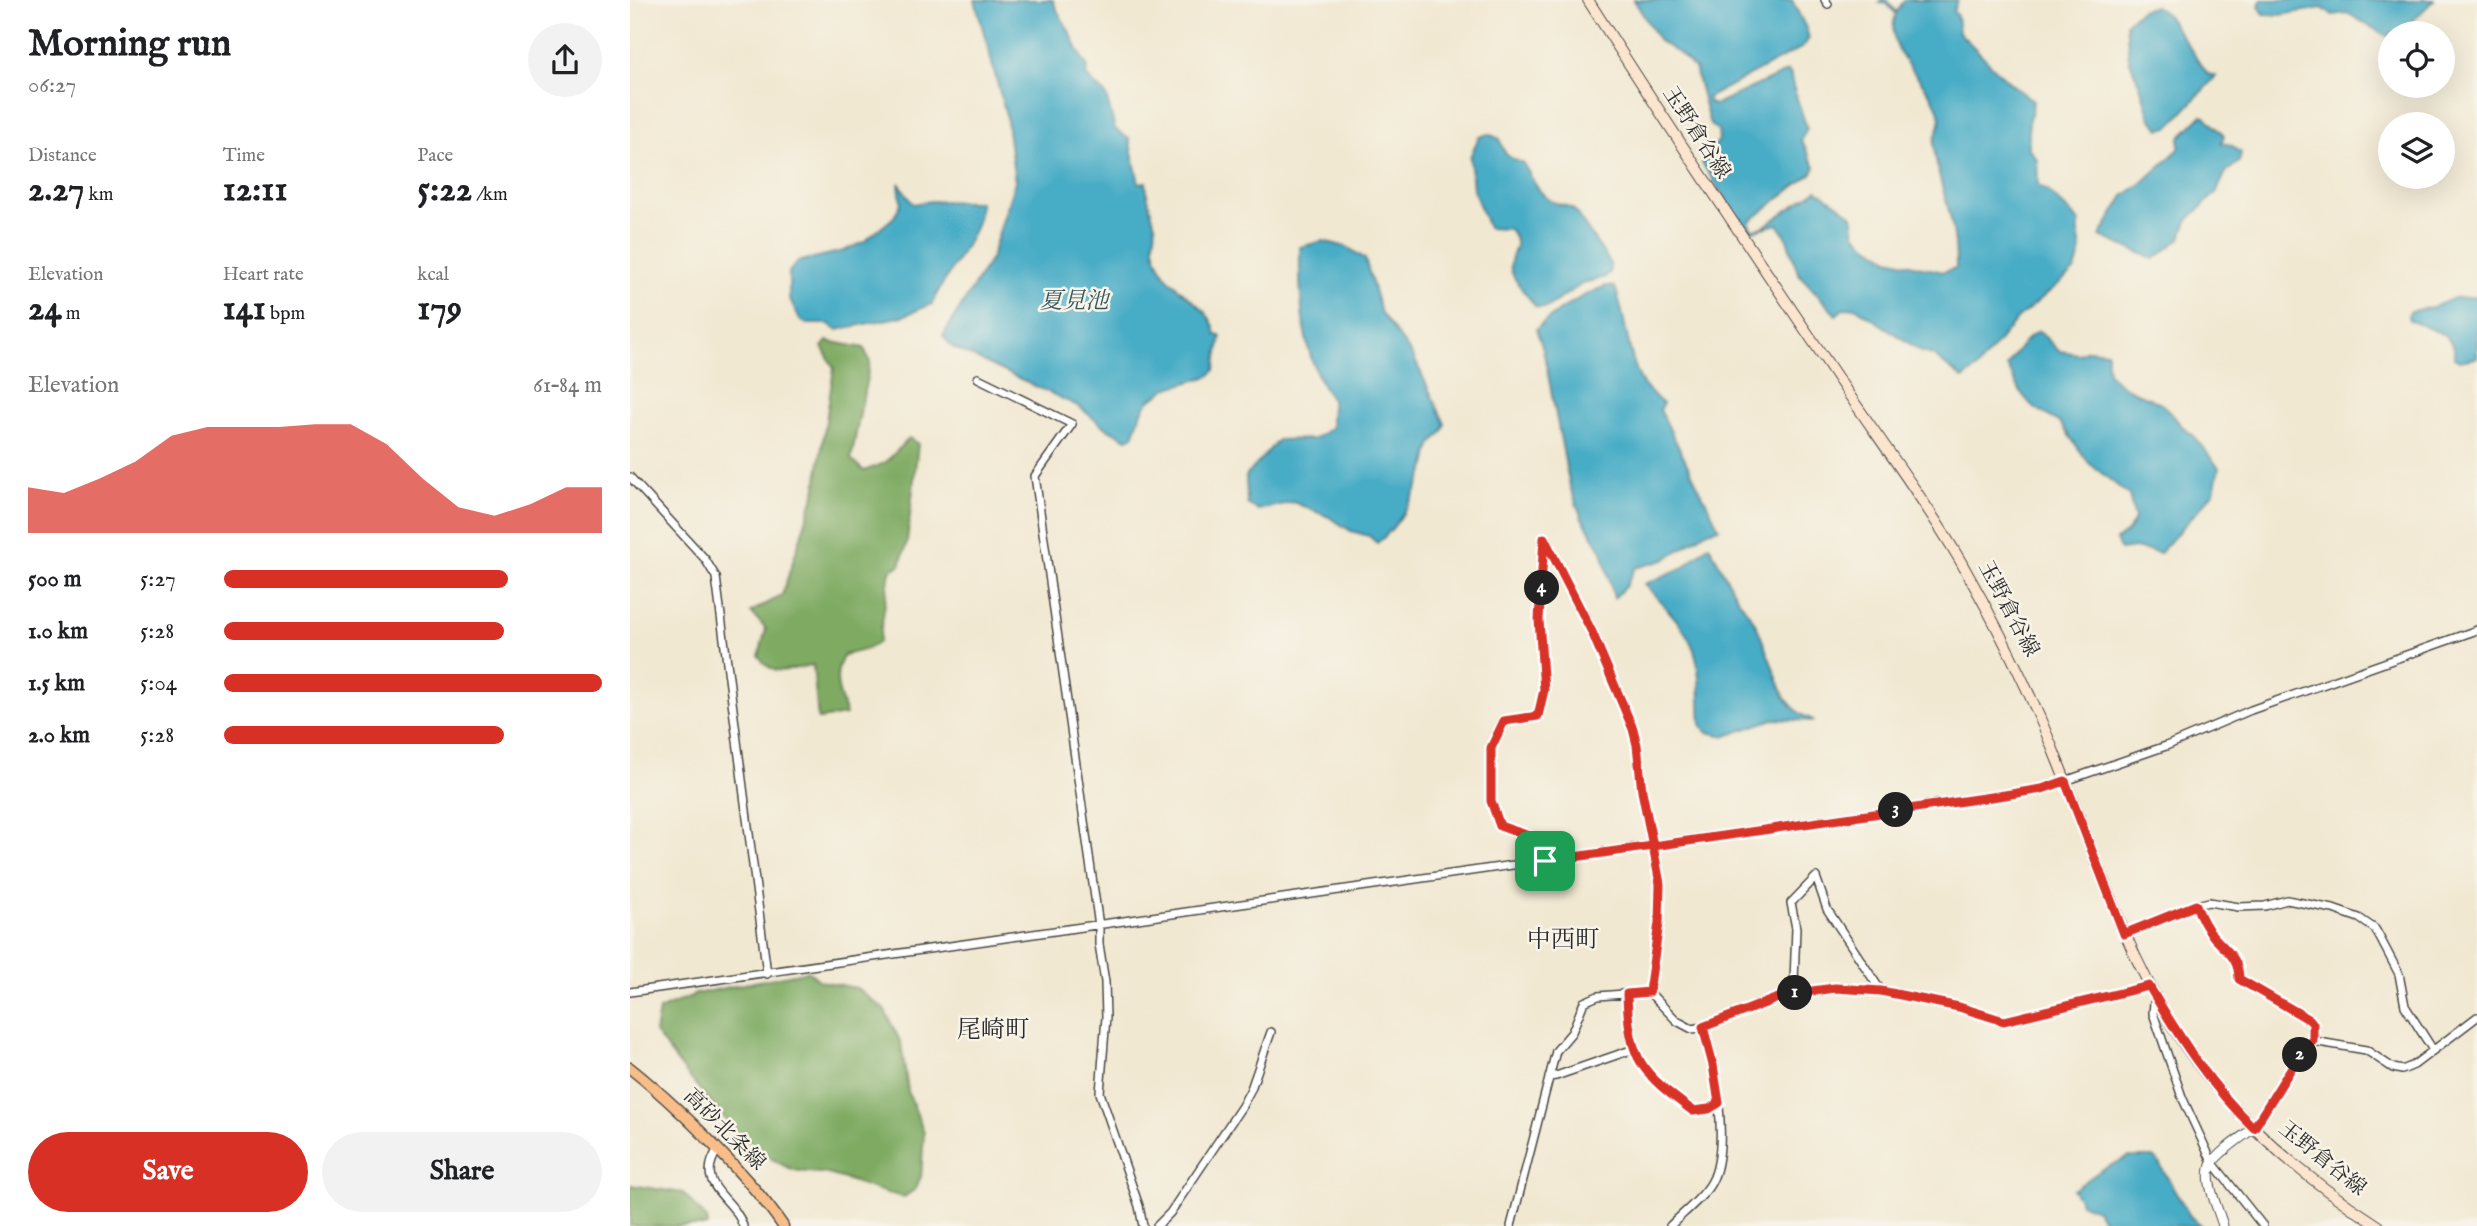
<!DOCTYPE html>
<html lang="en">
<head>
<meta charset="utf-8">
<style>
	:root { --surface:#fff; --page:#f2f2f2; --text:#202124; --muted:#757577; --accent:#d93025 }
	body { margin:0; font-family:"IM FELL English","Noto Serif JP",serif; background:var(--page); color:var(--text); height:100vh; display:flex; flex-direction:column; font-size:26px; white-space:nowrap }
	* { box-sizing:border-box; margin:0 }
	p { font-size:23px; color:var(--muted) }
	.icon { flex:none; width:38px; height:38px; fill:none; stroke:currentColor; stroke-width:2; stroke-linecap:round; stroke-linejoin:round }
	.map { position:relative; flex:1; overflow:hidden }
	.drawer { display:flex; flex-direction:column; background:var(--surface); width:630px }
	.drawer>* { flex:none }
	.controls { position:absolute; left:1748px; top:21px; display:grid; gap:14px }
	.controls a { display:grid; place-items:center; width:77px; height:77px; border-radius:50%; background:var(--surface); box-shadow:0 7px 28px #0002; font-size:35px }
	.pin { position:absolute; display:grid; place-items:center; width:60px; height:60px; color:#fff; margin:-30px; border-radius:14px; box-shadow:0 4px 10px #0006 }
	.km { position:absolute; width:35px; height:35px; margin:-18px; border-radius:50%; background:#222; color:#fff; font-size:19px; line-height:35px; text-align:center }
	.round { display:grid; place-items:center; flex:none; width:74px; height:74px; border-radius:37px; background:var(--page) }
	.headline { display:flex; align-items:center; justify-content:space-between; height:119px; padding:0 28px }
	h1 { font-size:38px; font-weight:800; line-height:52px }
	.figures { display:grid; grid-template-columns:repeat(3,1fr); gap:10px; height:119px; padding:7px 28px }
	.figures div { display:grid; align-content:center }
	.figures b { font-size:35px; font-weight:800 }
	.figures small { font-size:19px; font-weight:400 }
	.figures p { font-size:19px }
	.chart { height:196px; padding:14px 28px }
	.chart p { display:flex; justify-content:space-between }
	.chart svg { width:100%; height:126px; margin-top:7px; fill:var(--accent); opacity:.7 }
	.primary-button { display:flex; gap:14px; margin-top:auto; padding:14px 28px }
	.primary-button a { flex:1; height:80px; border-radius:42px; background:var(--accent); color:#fff; font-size:28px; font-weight:800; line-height:80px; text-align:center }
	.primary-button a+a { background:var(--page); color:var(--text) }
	ul { padding:0 28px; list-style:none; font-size:23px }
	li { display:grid; grid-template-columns:112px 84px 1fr; align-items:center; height:52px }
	li i { height:18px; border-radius:9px; background:var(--accent) }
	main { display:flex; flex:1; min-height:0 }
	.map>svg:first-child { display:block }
	.forest { fill:#7eaa62; stroke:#546a46; stroke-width:2 }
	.water { fill:#47acc6; stroke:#396c78; stroke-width:2 }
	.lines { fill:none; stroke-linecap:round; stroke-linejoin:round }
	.minor-casing { stroke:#494744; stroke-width:10 }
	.tertiary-casing { stroke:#494744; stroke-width:11 }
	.secondary-casing { stroke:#494744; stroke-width:12 }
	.primary-casing { stroke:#494744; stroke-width:13 }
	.minor { stroke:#fff; stroke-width:7 }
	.tertiary { stroke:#fff; stroke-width:9 }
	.secondary { stroke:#fce5cf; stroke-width:10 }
	.primary { stroke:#f8bd88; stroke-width:10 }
	.route-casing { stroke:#fff; stroke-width:14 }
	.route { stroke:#d93025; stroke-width:9 }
	.labels { text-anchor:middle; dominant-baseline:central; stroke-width:5; stroke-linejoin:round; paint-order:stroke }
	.street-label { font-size:21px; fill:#2b2b2b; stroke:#f7f3e8 }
	.water-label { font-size:23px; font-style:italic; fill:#355861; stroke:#f7f3e8 }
	.quarter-label { font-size:24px; fill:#2b2b2b; stroke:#f7f3e8 }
</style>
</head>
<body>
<main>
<section class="drawer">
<div class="headline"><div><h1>Morning run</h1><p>06:27</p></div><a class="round"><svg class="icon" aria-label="share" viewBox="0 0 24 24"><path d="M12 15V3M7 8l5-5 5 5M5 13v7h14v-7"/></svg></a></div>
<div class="figures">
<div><p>Distance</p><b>2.27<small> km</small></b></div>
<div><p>Time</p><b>12:11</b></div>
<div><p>Pace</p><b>5:22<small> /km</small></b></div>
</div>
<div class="figures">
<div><p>Elevation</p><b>24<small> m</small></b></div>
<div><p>Heart rate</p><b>141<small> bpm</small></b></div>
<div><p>kcal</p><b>179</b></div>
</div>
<div class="chart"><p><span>Elevation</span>61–84 m</p>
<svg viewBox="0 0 160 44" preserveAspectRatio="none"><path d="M0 44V28L10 30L20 25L30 19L40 10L50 7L60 7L70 7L80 6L90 6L100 13L110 25L120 35L130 38L140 34L150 28L160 28V44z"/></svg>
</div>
<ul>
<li><b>500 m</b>5:27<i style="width:75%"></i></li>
<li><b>1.0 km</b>5:28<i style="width:74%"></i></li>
<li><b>1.5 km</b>5:04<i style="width:100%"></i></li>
<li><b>2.0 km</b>5:28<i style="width:74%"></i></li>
</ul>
<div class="primary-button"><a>Save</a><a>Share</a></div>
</section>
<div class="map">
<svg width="1847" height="1226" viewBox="0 0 1847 1226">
	<rect width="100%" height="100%" fill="#f7f3e8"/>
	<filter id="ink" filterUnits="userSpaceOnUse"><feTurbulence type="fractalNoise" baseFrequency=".0143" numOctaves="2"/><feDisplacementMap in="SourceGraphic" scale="14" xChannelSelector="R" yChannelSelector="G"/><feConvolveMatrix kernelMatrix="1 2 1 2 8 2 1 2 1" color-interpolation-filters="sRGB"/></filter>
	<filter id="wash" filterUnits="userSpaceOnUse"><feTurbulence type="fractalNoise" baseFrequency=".00686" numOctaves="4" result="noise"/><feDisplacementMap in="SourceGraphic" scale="28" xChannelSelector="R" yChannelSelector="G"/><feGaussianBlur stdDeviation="1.57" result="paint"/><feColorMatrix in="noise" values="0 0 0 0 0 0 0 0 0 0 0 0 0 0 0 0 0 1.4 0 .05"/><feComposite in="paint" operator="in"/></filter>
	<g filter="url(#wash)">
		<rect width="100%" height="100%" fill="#f1e8d1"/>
		<path class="forest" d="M197 341 234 348 240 362 221 459 234 471 255 463 279 438 288 444 277 542 270 565 260 571 249 642 237 649 214 655C201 676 209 694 216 715L188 719 183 665C159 668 144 680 129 656L136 629 121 612 152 595 185 493 204 368 192 347Z
			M178 971 190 981 226 988 254 1009 271 1043 278 1091 294 1133 291 1177 284 1190 274 1197C247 1192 223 1180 197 1174 187 1172 175 1173 165 1170 113 1153 58 1075 25 1033L29 1010 66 994Z
			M0 1185 53 1193 77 1219 78 1226H0Z"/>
		<path class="water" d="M345 0H423C426 12 434 20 439 31 446 44 449 55 458 67L456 76 476 95 485 129 499 139 509 183 516 182C516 198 521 209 525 225 527 233 523 240 524 247 525 255 530 266 534 273 548 294 583 308 586 335L591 336 585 370 579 376 535 389C531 395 526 395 521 399 511 408 508 423 503 436L497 439 473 426 448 406 322 347 313 336 361 258 385 181 376 115Z
			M1004 0H1162L1176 28 1179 38 1173 47 1077 98 1079 103 1084 105 1158 71 1161 75C1160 81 1174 119 1177 128L1171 140 1185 167 1182 173 1120 221V227L1124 230 1133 227 1187 190 1217 211 1222 216 1225 234 1235 243 1259 259 1313 272 1326 268C1326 253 1325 235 1321 220 1316 196 1305 170 1304 145 1304 131 1315 128 1308 109 1296 77 1252 53 1266 14L1257 4 1249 3 1251 0H1256L1267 12 1274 0H1328L1323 11 1327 16 1329 33C1354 55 1375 83 1403 100L1402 111 1399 118V149L1407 159 1408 185 1418 191 1450 222 1448 231 1451 251 1445 270 1387 319 1348 367 1333 379 1303 355 1292 352 1225 307 1213 309 1206 315 1168 273 1156 236 1148 224 1122 231 1113 226 1072 163 1089 140 1088 130 1080 125 1065 69 1050 54 1029 41Z
			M1631 0H1804L1771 32 1760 33V38L1717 13 1702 15 1692 8 1649 15 1634 14 1629 6Z
			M1525 6 1536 14 1578 74 1586 76 1539 127 1530 129 1520 118 1511 88 1499 59 1496 23 1511 10Z
			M1572 115 1575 116 1594 136 1591 143 1601 145 1611 153 1609 162 1596 172 1586 193 1557 221 1551 238 1524 259 1470 236 1494 196 1512 183 1549 149 1550 137Z
			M858 134 870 139C873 155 879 158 893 163 901 176 907 192 920 200 928 206 937 203 945 211L980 263V273L975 277 952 284 916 308 906 307C898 296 884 282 881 270 877 251 896 249 879 229L858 228 843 189 840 157 849 137Z
			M269 183 283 204 301 201 350 202C352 234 314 274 302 304L273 316 207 330 199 324H177L170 320 159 297V272L167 262 213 251 234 242 264 217 271 203Z
			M693 241 717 247 735 259 751 313 783 356 815 424C813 437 805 436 801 446 798 453 798 461 795 468 788 491 767 529 747 543L739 536 721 531 699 517 663 502 628 510 617 504 616 476 648 440 684 439 701 428 702 400C671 358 669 297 670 247Z
			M976 286 985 287C996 316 998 360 1013 384 1018 391 1027 398 1033 404L1030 410 1089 528 1078 531 1034 560 1005 568 996 586 984 598 972 551 952 518 940 487 913 349 906 329C928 310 949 296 976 286Z
			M1847 297V358L1829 361 1824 358V347L1815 335 1779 320 1778 315 1781 311 1804 307 1824 298Z
			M1409 331 1429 351 1449 354 1458 350 1477 352C1477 358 1476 367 1479 373 1489 390 1515 394 1531 404 1543 411 1549 428 1562 434L1589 468 1584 492 1530 553 1504 548 1490 550 1486 540 1499 530 1505 519 1499 495 1459 463 1430 423 1403 407 1391 393 1377 366C1386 353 1394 338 1409 331Z
			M1079 545 1106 596 1126 624 1155 698 1170 714 1185 721 1143 719 1096 736 1076 732 1071 724C1069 702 1071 677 1066 657 1060 629 1032 605 1015 584L1054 567Z
			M1499 1157H1523L1527 1160 1560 1216 1571 1226H1479L1466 1210 1452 1204 1443 1190 1471 1170Z"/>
	</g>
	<g filter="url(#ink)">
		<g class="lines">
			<g class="minor-casing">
				<path id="minor" d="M1195 0 1198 4
					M348 378 442 424 405 476 469 926V944L475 982 476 1017 470 1093 509 1206 513 1226
					M0 477 75 559 86 577 137 974
					M914 538 963 632 1003 729 1007 745 1012 791 1030 884 1029 923 1019 992 1047 1021 1062 1029 1073 1027 1148 998 1167 993 1204 988 1251 991 1329 1007 1374 1021 1519 987
					M914 539 909 620 914 689 908 716 874 721 861 748V801L870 826C892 836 912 832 915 861
					M1566 905C1570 916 1575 926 1583 936 1596 951 1609 957 1609 979L1680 1020 1683 1024V1041
					M1494 934 1566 905 1579 902 1609 907 1635 906 1657 900 1703 909 1729 918 1745 929 1749 936 1769 974 1775 1006 1803 1050
					M0 992 1412 789 1536 746 1621 710 1847 630
					M1167 993 1164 981 1166 928 1161 903 1186 877 1197 909 1251 991
					M997 994C999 1061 1011 1073 1063 1111L1078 1109 1089 1103
					M1527 1000 1524 1003 1523 1013 1552 1097 1582 1162 1633 1226
					M919 1077 926 1076 1004 1049
					M1624 1128 1672 1051 1683 1041 1736 1050 1763 1068 1772 1070 1784 1065 1847 1017
					M88 1149C63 1187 104 1196 113 1226
					M527 1226 540 1213 612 1106 621 1089 641 1032
					M881 1226 926 1051 942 1032 954 1002 968 996 1019 992
					M1040 1226C1053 1213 1072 1199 1081 1183 1100 1150 1086 1062 1073 1027"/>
			</g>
			<g class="tertiary-casing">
				<path id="tertiary" d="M1593 1226C1589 1210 1574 1182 1581 1165 1586 1154 1613 1136 1624 1128"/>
			</g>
			<g class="secondary-casing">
				<path id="secondary" d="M958 0C1036 123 1117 244 1199 365 1242 430 1292 495 1331 562 1368 627 1401 693 1428 762 1464 852 1492 944 1543 1027 1594 1110 1667 1174 1749 1226"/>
			</g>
			<g class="primary-casing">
				<path id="primary" d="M0 1068C35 1096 67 1127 98 1160 118 1181 137 1202 153 1226"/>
			</g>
			<use href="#minor" class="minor"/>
			<use href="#tertiary" class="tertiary"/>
			<use href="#secondary" class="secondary"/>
			<use href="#primary" class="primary"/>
		</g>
	</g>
	<g class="lines" filter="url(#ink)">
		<g class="route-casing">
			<path id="route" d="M915 861 1023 846 1030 884 1029 923 1019 992 997 994C999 1060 1011 1073 1063 1111L1079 1109 1089 1103 1083 1065 1073 1027 1148 998 1167 993 1205 988 1251 991 1329 1007 1374 1021 1519 986C1549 1037 1581 1087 1624 1128L1672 1051 1683 1041V1024L1680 1020 1609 979C1609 957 1596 951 1583 936 1575 926 1570 916 1566 905L1494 934 1435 781 1412 789 1375 795 1023 846 1012 791 1007 745 1003 729 962 632 914 538 909 620 914 690 908 716 874 721 861 748V801L870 826C892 835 912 833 915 861"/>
		</g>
		<use href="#route" class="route"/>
	</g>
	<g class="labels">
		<g class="street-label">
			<text transform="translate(1066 133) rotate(57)">玉野倉谷線</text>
			<text transform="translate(1378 609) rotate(62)">玉野倉谷線</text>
			<text transform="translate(94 1130) rotate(45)">高砂北条線</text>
			<text transform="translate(1692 1159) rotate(39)">玉野倉谷線</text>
		</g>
		<g class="water-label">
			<text x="444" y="301">夏見池</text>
		</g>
		<g class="quarter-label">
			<text x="933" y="940">中西町</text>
			<text x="363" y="1030">尾崎町</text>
		</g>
	</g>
</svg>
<div class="controls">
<a><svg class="icon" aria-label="locate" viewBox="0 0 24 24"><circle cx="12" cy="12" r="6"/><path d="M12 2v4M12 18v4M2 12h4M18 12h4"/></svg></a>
<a><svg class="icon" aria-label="layers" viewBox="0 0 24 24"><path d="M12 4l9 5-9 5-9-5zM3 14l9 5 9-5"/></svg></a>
</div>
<div class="pin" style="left:915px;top:861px;background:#1e9e55"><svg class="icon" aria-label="arrive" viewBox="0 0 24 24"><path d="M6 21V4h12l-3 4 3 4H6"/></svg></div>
<b class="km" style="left:1165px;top:993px">1</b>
<b class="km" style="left:1670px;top:1055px">2</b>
<b class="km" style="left:1266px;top:810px">3</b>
<b class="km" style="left:912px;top:588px">4</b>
</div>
</main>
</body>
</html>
